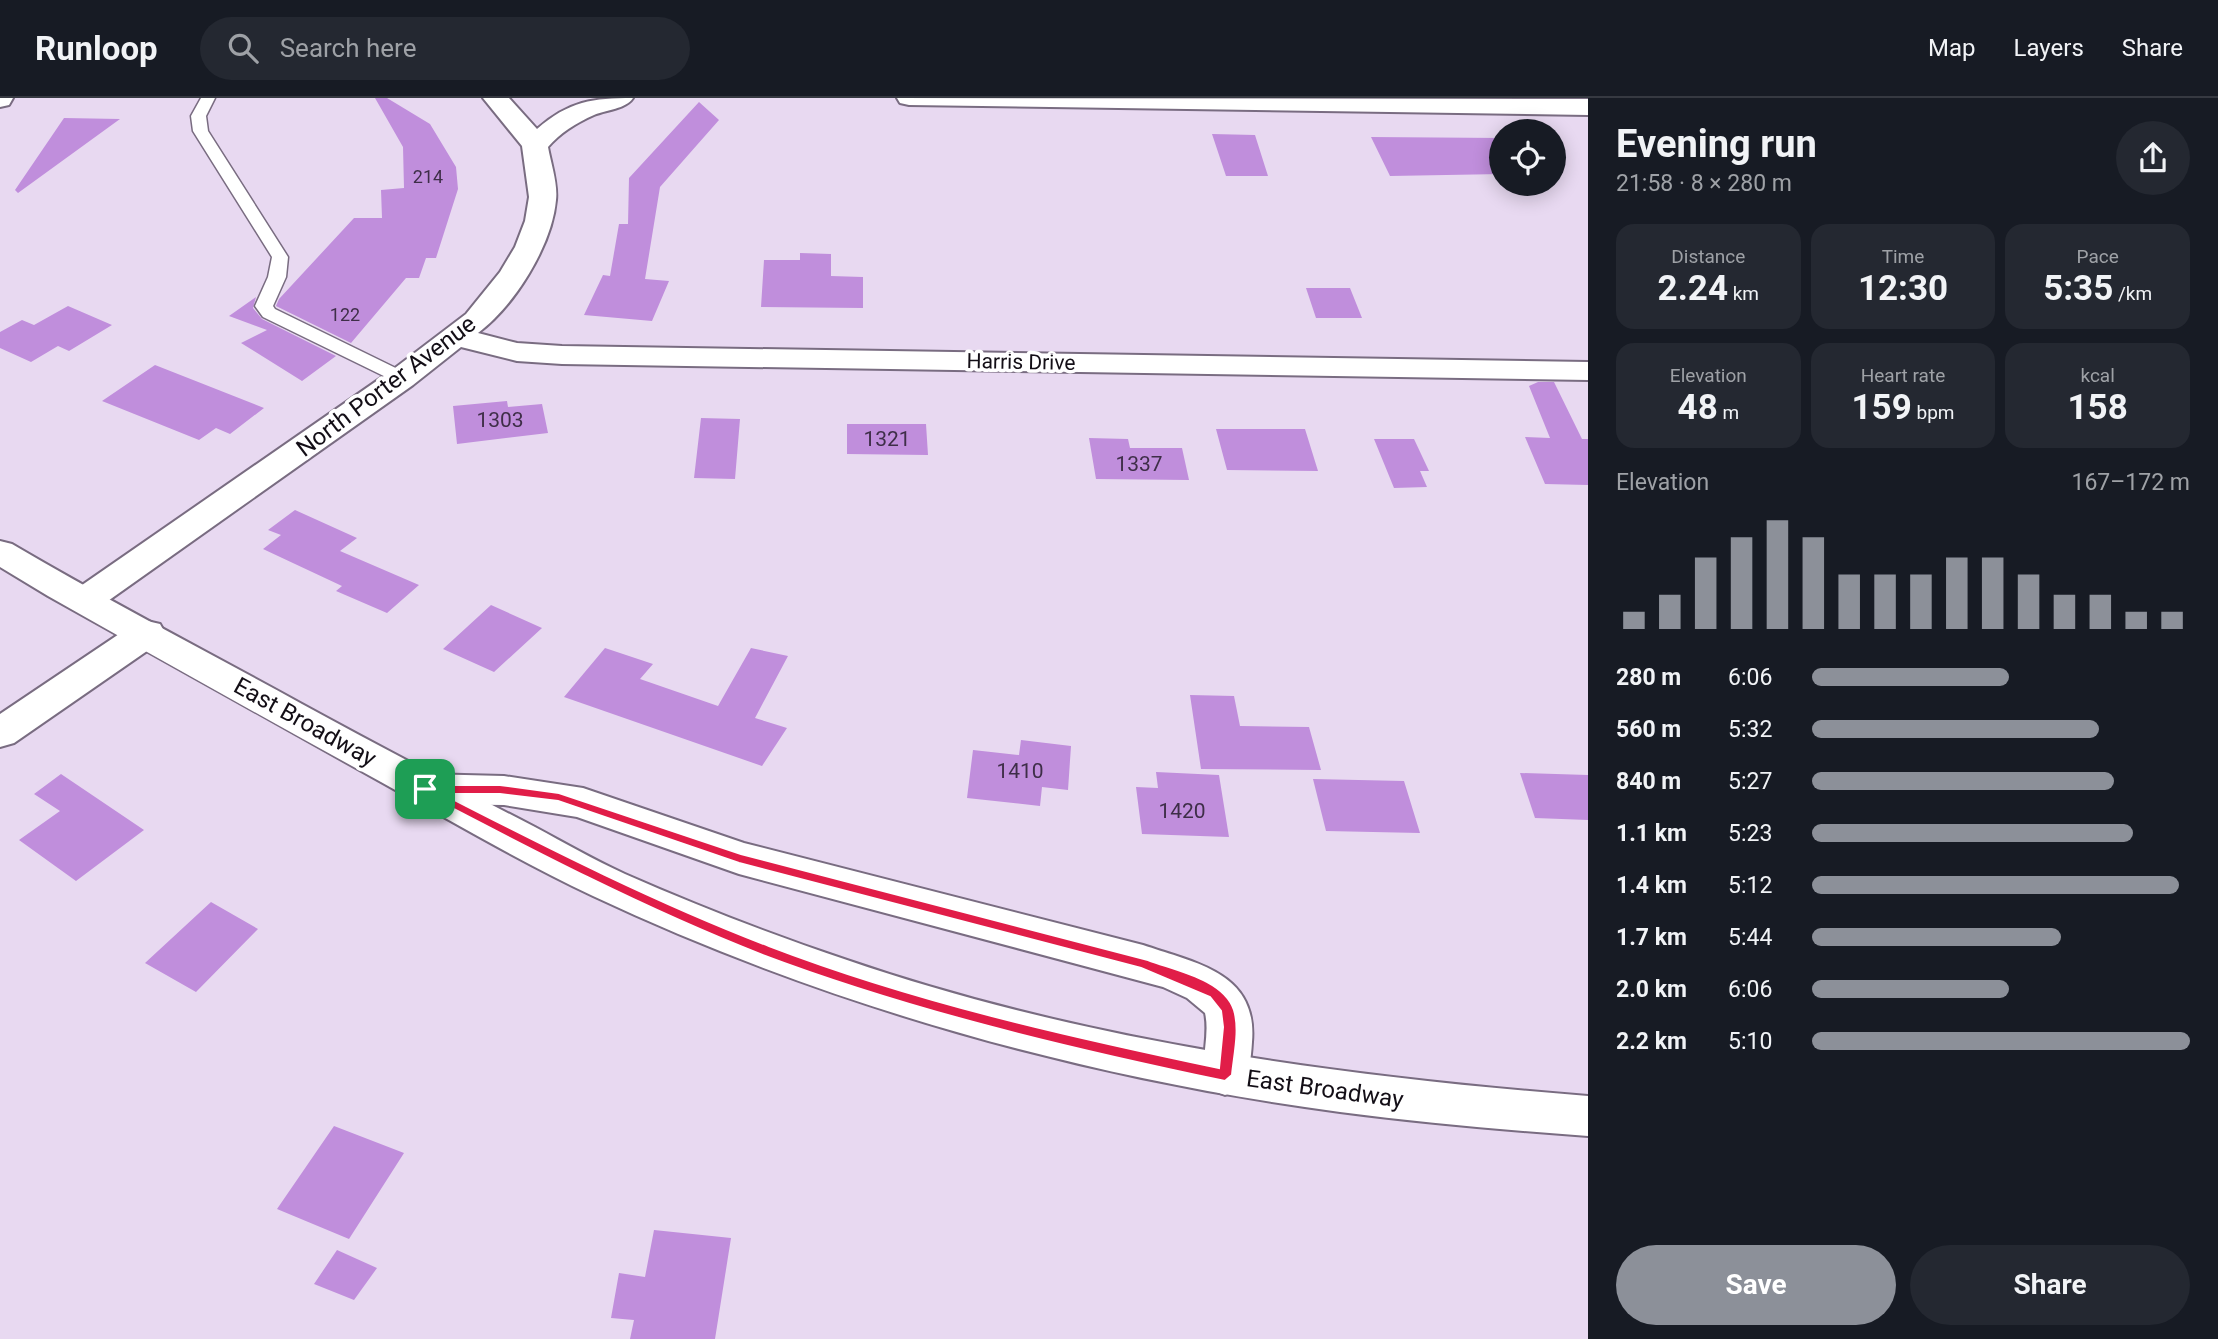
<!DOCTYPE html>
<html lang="en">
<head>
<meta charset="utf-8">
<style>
	:root { --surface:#171b24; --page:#242831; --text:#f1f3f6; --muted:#9ea1a6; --line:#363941; --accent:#8c9099 }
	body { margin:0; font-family:Roboto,sans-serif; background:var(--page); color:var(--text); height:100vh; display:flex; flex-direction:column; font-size:26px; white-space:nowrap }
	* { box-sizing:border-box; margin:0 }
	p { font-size:23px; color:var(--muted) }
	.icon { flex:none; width:38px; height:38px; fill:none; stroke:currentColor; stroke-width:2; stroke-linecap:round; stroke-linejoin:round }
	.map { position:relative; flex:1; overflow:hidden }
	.drawer { display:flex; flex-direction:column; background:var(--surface); width:630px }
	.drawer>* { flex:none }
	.buttons { position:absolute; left:1489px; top:21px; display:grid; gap:14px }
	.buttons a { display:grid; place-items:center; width:77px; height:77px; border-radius:50%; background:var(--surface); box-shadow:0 4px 18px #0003; font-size:35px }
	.pin { position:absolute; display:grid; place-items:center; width:60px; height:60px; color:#fff; margin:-30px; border-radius:14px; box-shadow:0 4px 10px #0006 }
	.round { display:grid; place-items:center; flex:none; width:74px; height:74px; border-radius:37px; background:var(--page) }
	.summary { display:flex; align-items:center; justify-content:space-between; height:119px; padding:0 28px }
	h1 { font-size:38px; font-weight:700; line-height:52px }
	.figures { display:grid; grid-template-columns:repeat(3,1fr); gap:10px; height:119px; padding:7px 28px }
	.figures div { display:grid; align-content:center; border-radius:18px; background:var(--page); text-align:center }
	.figures b { font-size:35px; font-weight:700 }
	.figures small { font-size:19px; font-weight:400 }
	.figures p { font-size:19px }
	.chart { height:196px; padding:14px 28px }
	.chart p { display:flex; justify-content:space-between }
	.chart svg { width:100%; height:126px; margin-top:7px; stroke:var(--accent); stroke-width:6 }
	.primary-button { display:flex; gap:14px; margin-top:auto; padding:14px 28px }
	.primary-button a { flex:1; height:80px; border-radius:42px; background:var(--accent); color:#fff; font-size:28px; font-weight:700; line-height:80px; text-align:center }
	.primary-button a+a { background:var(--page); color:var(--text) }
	ul { padding:0 28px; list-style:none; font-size:23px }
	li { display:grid; grid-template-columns:112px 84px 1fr; align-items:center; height:52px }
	li i { height:18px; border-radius:9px; background:var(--accent) }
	header { display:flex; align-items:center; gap:42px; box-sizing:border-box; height:98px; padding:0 35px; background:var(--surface); border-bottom:2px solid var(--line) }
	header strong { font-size:33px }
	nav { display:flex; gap:38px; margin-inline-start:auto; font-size:24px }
	.search { width:490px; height:63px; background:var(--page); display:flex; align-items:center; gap:18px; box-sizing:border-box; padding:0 24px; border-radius:38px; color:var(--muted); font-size:26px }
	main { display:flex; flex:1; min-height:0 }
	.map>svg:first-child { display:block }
	.building { fill:#c08edc }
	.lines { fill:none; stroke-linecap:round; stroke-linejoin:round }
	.service-casing { stroke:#796c81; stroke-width:3 }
	.minor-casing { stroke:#796c81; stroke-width:4 }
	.secondary-casing { stroke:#796c81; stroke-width:4 }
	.service { fill:#fff; fill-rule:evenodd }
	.minor { fill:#fff; fill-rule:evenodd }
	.secondary { fill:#fff; fill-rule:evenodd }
	.route { fill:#e11d48; stroke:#fff; stroke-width:2; fill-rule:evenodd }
	.labels { text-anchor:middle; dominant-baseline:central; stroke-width:7; stroke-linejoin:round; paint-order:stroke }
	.far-number-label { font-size:18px; fill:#3e2e48 }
	.far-street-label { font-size:21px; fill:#130e16; stroke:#fff }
	.number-label { font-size:21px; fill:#3e2e48 }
	.street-label { font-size:24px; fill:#130e16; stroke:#fff }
</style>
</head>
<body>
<header>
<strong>Runloop</strong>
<div class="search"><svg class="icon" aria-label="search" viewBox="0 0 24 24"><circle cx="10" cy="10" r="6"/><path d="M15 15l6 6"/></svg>Search here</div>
<nav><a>Map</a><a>Layers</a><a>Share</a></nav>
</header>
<main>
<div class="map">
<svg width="1588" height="1241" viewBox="0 0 1588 1241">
	<rect width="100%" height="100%" fill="#e8d9f1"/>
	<path class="building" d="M375 0H387L430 26 456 69 458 91 436 160H426L419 180H406L351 245 276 208 279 201 354 120H382L381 92 404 90 403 49Z
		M699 4 719 22 660 89 645 181 669 183 652 223 584 217 603 177 610 178 619 126H628L629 80Z
		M64 20 120 21 18 95 15 92Z
		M1212 36 1255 37 1268 78H1226Z
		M1371 39 1502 40V76L1390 78Z
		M800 155 831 156V178L863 179V210L761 209 764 162H800Z
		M1306 190H1350L1362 220H1316Z
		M256 199 253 210 262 221 336 258 302 283 241 245 267 232 229 218Z
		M68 208 112 227 69 253 58 248 31 264 0 250V234L22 222 34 227Z
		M155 267 264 310 230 336 216 330 199 342 102 303Z
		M1538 284H1554L1582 341H1588V387L1545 386 1525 339 1550 340 1529 288Z
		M507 303 508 309 542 306 548 335 457 346 453 308Z
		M701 320 740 321 735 381 694 380Z
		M847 326H926L928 357 847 356Z
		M1216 331H1305L1318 373 1227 372Z
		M1089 340 1128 341 1130 350H1182L1189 382 1096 381Z
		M1374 341H1414L1429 373H1420L1427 389 1394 390Z
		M295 412 357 440 340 453 419 487 387 515 336 493 342 488 263 451 281 437 268 432Z
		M491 507 542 530 494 574 443 551Z
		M605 550 653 566 640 581 718 608 751 550 788 558 755 620 787 630 762 668 564 599Z
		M1190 597 1234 598 1240 628 1309 629 1321 672 1201 671Z
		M1021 642 1071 648 1068 692 1042 689 1040 708 967 700 973 652 1019 657Z
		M1156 674 1219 677 1229 739 1142 736 1136 689 1158 690Z
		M1520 675 1588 677V722L1535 720Z
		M61 676 144 732 76 783 19 742 60 713 34 696Z
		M1313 681 1404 683 1420 735 1326 733Z
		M211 804 258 831 196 894 145 865Z
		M334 1028 404 1055 349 1141 277 1111Z
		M654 1132 731 1140 715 1241H630L634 1222 611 1220 619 1175 645 1179Z
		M337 1152 377 1170 354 1202 314 1186Z"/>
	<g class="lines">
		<g class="service-casing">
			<path id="service" d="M201 0H215L206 18 208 33 288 159 286 179 273 208 275 211 408 276 411 280 408 284H396L263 219 255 208 268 179 272 159 193 33 191 18Z"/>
		</g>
		<g class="minor-casing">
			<path id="minor" d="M0 0H13L9 7 0 9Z
				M483 0H509L537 31C569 3 593 0 633 0 626 11 606 12 594 17 576 25 560 35 548 49 551 66 558 86 556 102 552 148 514 208 478 235L517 245 562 248 1588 264V282L562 266 517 263 461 249 413 287 98 510 85 514 72 510 67 502 72 494 391 273 466 216 500 174 515 149 525 123 529 99 522 48Z
				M897 0 1588 1V17L909 7 900 5Z
				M147 523 160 526 165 535 160 544 14 645 0 649V616L134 526Z
				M425 676 504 678 583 690 744 745 1143 847C1195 865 1258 874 1252 944 1251 961 1249 976 1241 991L1225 997 1209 991C1197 967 1211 941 1205 915L1187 900 1163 889 739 776 577 719 504 707 425 706 411 701 405 691 411 681Z"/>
		</g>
		<g class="secondary-casing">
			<path id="secondary" d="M0 443 12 446C107 502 206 553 302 606 379 648 457 689 535 729 565 745 594 762 625 776 698 808 772 837 847 862 1086 944 1337 978 1588 998V1038C1505 1032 1423 1025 1340 1014 1084 980 827 908 593 798 521 764 451 723 381 684 270 623 159 561 48 498L0 469Z"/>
		</g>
		<use href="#service" class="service"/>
		<use href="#minor" class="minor"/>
		<use href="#secondary" class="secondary"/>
	</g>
	<path class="route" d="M425 687H500L559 695 741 756 1148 862C1174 872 1224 881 1234 912 1240 932 1234 956 1232 977L1225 983C1068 950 911 913 760 856 643 810 532 752 421 694V688ZM443 696H500L558 703 739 765 1141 870 1210 899 1221 913 1223 929 1219 970C1067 938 915 904 769 848 657 805 550 751 443 696Z"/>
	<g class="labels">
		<g class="far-number-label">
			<text x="428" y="78">214</text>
			<text x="345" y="216">122</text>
		</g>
		<g class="far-street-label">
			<text transform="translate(1021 264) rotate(1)">Harris Drive</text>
		</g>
		<g class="number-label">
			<text x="500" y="322">1303</text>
			<text x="887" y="341">1321</text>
			<text x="1139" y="366">1337</text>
			<text x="1020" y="673">1410</text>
			<text x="1182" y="713">1420</text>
		</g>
		<g class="street-label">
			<text transform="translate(386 288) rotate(-37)">North Porter Avenue</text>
			<text transform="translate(305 624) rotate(29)">East Broadway</text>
			<text transform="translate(1325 991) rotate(8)">East Broadway</text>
		</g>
	</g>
</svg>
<div class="buttons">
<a><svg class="icon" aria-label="locate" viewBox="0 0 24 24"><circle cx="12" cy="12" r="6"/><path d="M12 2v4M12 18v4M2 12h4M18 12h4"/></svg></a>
</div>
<div class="pin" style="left:425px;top:691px;background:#1e9e55"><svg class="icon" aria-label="arrive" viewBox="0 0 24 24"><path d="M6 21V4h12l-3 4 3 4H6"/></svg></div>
</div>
<section class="drawer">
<div class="summary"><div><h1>Evening run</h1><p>21:58 · 8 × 280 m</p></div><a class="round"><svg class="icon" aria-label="share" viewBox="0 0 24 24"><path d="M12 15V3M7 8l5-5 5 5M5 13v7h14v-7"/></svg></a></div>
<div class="figures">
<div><p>Distance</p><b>2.24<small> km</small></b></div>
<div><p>Time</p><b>12:30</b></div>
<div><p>Pace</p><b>5:35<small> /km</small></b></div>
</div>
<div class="figures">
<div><p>Elevation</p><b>48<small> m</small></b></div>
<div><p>Heart rate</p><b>159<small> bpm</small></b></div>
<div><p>kcal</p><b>158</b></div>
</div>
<div class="chart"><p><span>Elevation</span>167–172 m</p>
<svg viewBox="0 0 160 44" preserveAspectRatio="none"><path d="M5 44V38M15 44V32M25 44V19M35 44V12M45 44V6M55 44V12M65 44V25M75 44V25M85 44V25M95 44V19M105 44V19M115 44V25M125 44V32M135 44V32M145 44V38M155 44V38"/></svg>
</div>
<ul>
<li><b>280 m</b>6:06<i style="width:52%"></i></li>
<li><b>560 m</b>5:32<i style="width:76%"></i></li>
<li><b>840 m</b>5:27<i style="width:80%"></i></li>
<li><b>1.1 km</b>5:23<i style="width:85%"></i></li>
<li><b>1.4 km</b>5:12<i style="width:97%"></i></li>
<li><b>1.7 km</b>5:44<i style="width:66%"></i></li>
<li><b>2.0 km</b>6:06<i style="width:52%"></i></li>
<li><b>2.2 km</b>5:10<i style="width:100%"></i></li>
</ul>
<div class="primary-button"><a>Save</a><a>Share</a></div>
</section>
</main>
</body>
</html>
